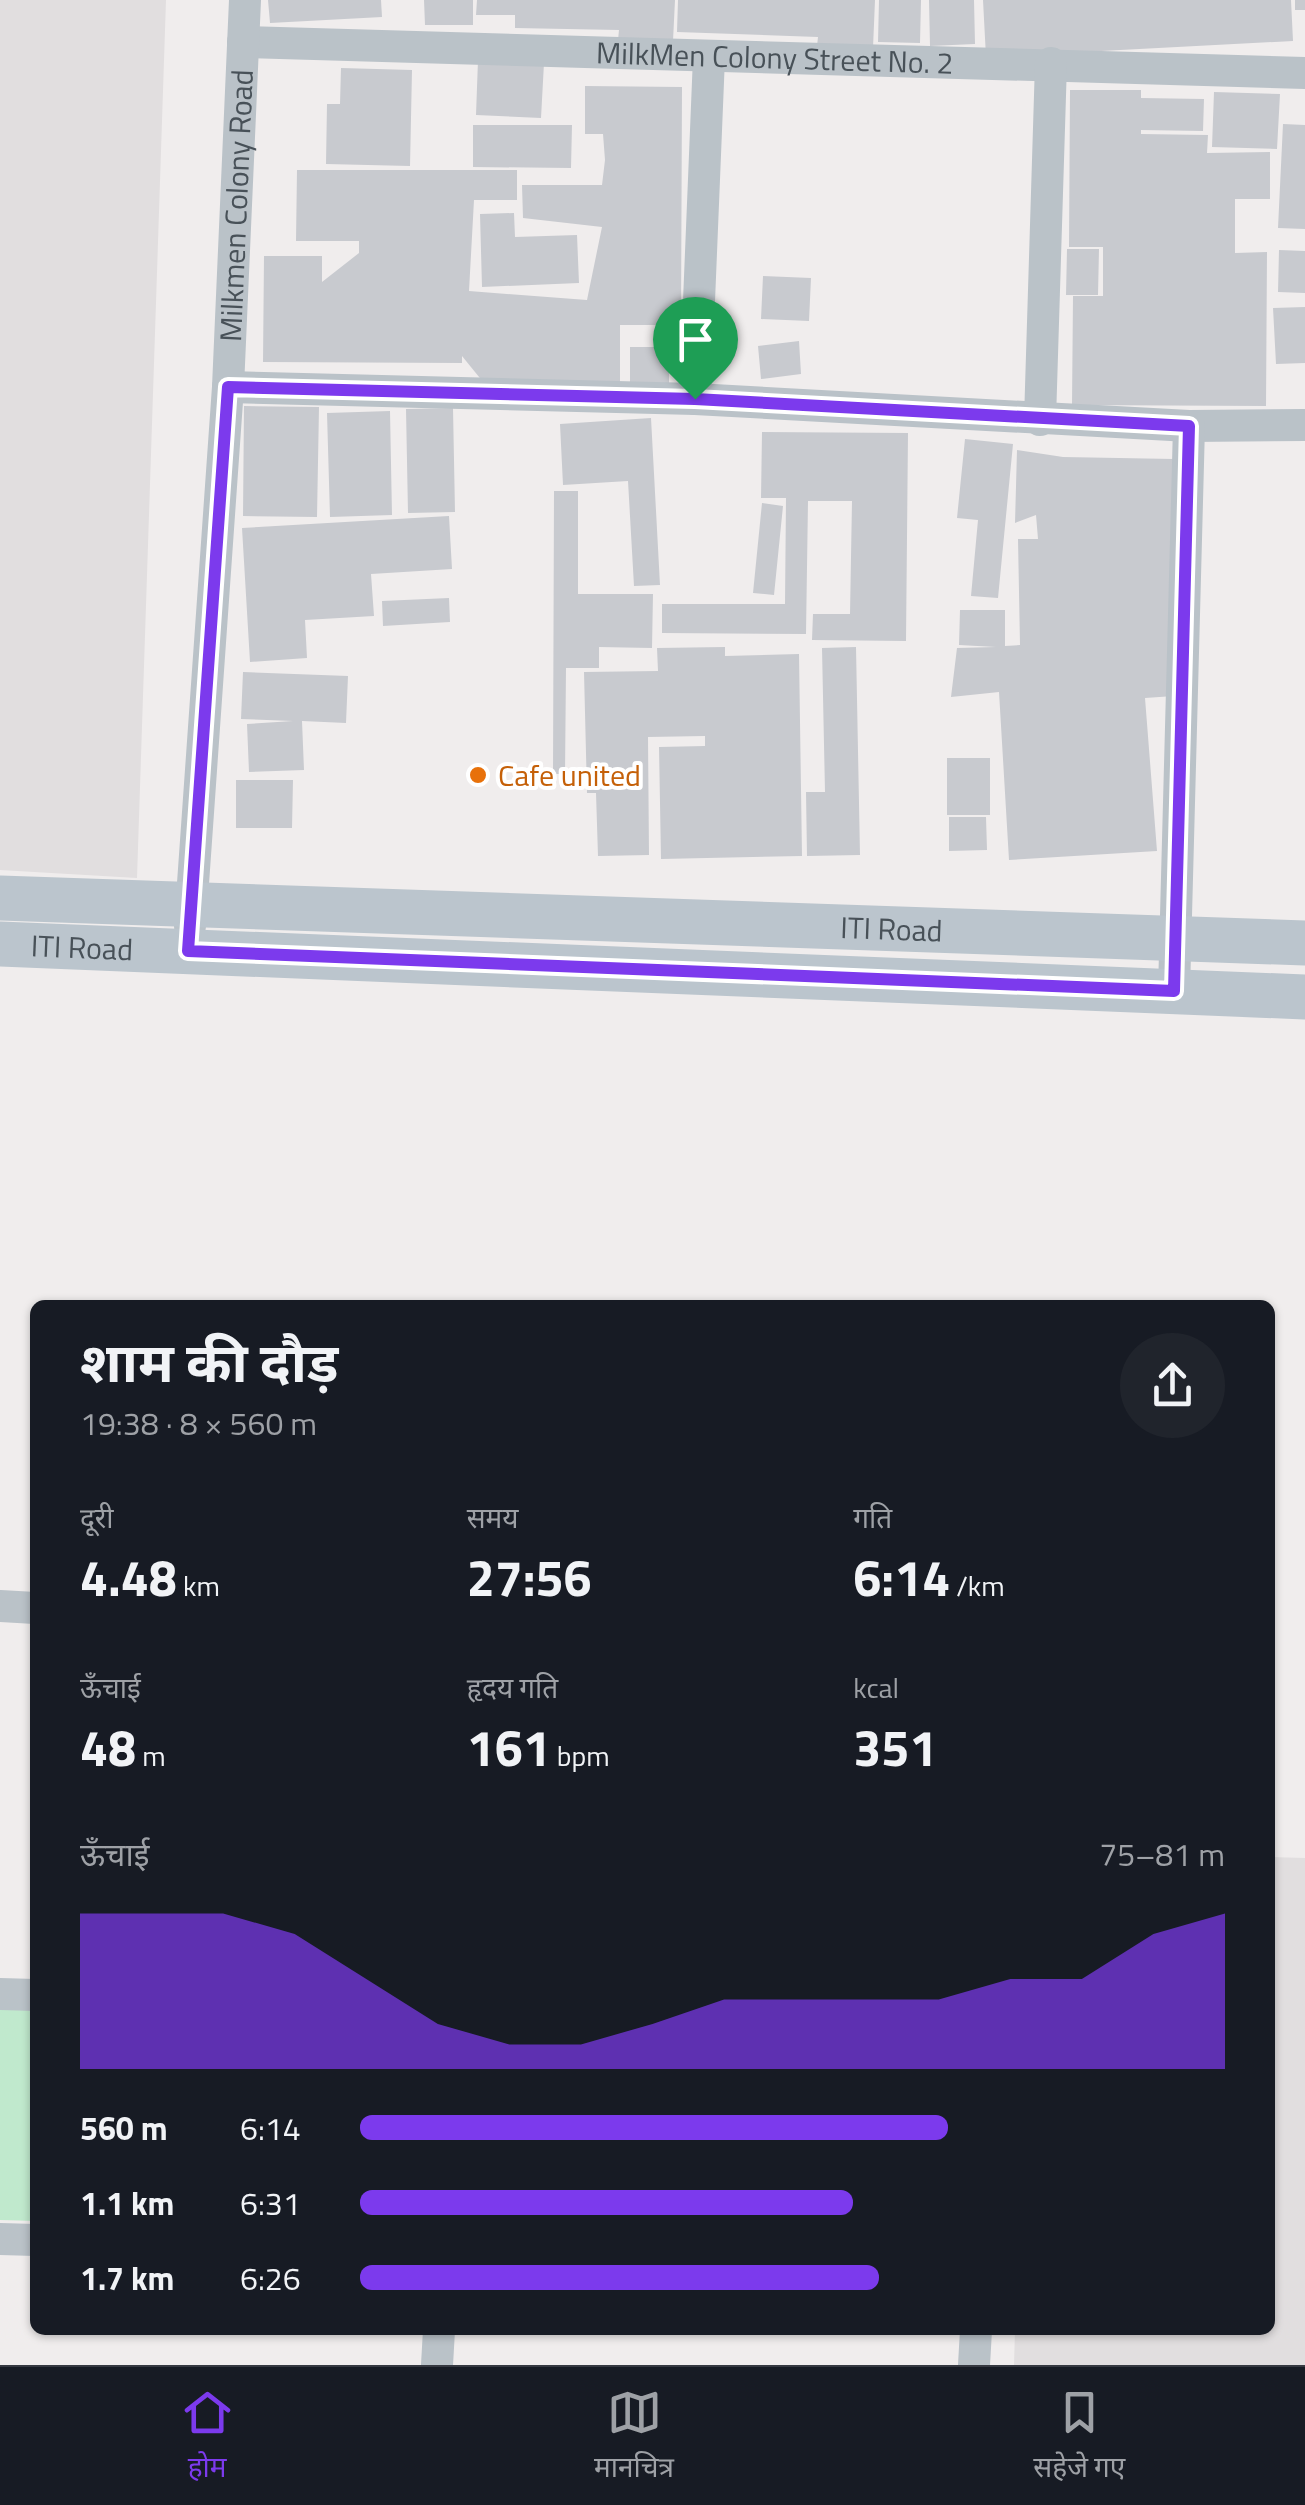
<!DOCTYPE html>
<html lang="hi">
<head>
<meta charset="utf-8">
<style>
	:root { --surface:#171b24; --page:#20242c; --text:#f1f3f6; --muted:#9ea1a6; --line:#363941; --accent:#7c3aed }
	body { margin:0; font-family:"Titillium Web","Noto Sans Devanagari",sans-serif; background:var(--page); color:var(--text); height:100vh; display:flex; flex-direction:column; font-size:38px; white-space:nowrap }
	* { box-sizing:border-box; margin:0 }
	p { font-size:32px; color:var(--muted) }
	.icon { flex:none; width:55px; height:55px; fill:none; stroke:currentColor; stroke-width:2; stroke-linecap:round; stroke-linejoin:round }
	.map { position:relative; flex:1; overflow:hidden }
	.panel { position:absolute; left:30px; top:1300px; width:1245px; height:1035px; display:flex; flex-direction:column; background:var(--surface); border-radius:15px; box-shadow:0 2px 8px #0004 }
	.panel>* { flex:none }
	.pin { position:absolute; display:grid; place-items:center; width:85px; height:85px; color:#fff; margin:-102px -42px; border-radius:50% 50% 50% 0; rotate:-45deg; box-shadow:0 0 10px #0007 }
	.pin .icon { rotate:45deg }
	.round { display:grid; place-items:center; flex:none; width:105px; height:105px; border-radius:52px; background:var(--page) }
	.overview { display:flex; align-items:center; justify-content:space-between; height:170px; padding:0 50px }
	h1 { font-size:55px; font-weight:700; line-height:75px }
	.metrics { display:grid; grid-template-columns:repeat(3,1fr); gap:15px; height:170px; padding:10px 50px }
	.metrics div { display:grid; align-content:center }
	.metrics b { font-size:50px; font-weight:700 }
	.metrics small { font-size:28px; font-weight:400 }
	.metrics p { font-size:28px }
	.chart { height:280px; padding:20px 50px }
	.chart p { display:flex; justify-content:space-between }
	.chart svg { width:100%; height:180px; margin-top:10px; fill:var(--accent); opacity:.7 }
	ul { padding:0 50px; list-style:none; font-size:32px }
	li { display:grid; grid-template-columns:160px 120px 1fr; align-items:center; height:75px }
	li i { height:25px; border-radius:12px; background:var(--accent) }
	.dock { display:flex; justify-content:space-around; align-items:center; height:140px; border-top:2px solid var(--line); background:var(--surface); font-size:28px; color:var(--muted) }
	.dock a { display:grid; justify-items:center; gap:5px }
	.dock .selected { color:var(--accent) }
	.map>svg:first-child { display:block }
	.education { fill:#e1dedf }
	.green { fill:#c0e9cd }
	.building { fill:#c8cacf }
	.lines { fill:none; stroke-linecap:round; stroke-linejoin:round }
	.street { stroke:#bac2c8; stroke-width:32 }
	.secondary { stroke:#bbc5cd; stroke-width:45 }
	.route-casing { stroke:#fff; stroke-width:20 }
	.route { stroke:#7c3aed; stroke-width:12 }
	.food-dot { fill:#e8710a; stroke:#fff; stroke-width:4 }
	.labels { text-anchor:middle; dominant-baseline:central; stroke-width:8; stroke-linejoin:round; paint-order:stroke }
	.street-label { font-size:30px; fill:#485158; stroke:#fff }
	.food-label { font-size:30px; fill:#c56008; stroke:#fff; text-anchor:start }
</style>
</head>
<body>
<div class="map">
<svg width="1305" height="2365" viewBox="0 0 1305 2365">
	<rect width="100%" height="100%" fill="#f0eded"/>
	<path class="education" d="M0 0H166L137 878 0 870Z
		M1270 1857 1305 1858V2365H1014L1015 2330H1270Z"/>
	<path class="green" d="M0 2009 35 2010V2221L0 2220Z"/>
	<path class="building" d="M268 0H381L382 17 270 23Z
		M424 0H473V25H425Z
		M477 0H675L673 41 618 40 619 30 515 28V15H476Z
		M678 0H875L873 48 817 46 818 37 677 32Z
		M879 0H921L920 43 878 42Z
		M929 0H974L975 44 930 46Z
		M983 0H1291L1293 41 986 57Z
		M1295 0H1305V10H1295Z
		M478 60 544 63 541 118 476 115Z
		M341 68 412 70 410 166 326 164 327 104H340Z
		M585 86 682 87 681 325H620V388H488L462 356V363L263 362 264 256H322V282L359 253V241H296L297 170H517V200H474L469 291 587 300 602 227 523 218 522 185H602L605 160 603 134H585Z
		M1070 90H1141V98L1204 99 1203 131 1141 130V134L1208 135 1207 153 1270 152V199H1235V253L1267 252 1266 406 1072 405 1073 296H1103V247H1069Z
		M1214 92 1280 94 1277 149 1212 147Z
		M1283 124 1305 125V229L1278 228Z
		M473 125H572L571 168 473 167Z
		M514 213 515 237 577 235 579 283 482 287 480 214Z
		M1067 249H1099L1098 295H1066Z
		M1279 250 1305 251V293L1278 292Z
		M763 276 811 278 809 321 761 319Z
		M1305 307V363L1276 364 1273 308Z
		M799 341 801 374 761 379 758 346Z
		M630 347H669V383L630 384Z
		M244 406 319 407 317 517 243 516Z
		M453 408 455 512 408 513 406 409Z
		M390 411 392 515 330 517 327 413Z
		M651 418 660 585 634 586 628 481 563 485 560 424Z
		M762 432 908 433 906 641 812 640 813 614H850L852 501H808L806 634 662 633V604H785L786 498H761Z
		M965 439 1013 444 998 598 971 596 978 520 957 518Z
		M1017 450 1063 457 1174 459V696L1145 698 1157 851 1009 860 999 692 951 697 957 648 996 647 959 645 960 610H1005V646L1020 645 1018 539H1038L1036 515 1015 523Z
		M554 491H578V594H653L652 648 599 647V668H566L565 774H553Z
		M762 503 783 506 774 595 753 593Z
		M449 516 452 569 371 574 374 616 305 620 307 658 250 662 242 528Z
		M449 598 450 622 383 626 382 601Z
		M725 647V656L799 654 802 856 661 859 659 747 705 746V736L648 737 649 855 598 856 596 793H587L584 672 658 671 657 648Z
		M856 647 860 855 807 856 806 792H825L822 648Z
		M243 672 348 676 346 723 302 721 304 770 249 772 247 724 293 721 241 719Z
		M947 758H990V815H947Z
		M236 780H293L292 828H236Z
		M949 817H986L987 850 949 851Z"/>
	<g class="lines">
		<g class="street">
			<path id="s1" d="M243 42 1305 73"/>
			<path d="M228 387 695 399 1189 426 1305 425"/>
			<path d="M695 399 709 57"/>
			<path d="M1040 420 1051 63"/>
			<path id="s2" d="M190 926 228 387 245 0"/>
			<path d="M1174 991 1189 426"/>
			<path d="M0 1606 35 1608"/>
			<path d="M0 1994 35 1995"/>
			<path d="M0 2239 35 2240"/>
			<path d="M437 2365 439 2330"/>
			<path d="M974 2365 976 2330"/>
		</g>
		<g class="secondary">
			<path id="s3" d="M0 898 1305 943"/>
			<path id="s4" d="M0 944 1305 997"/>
		</g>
	</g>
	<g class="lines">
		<g class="route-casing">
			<path id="route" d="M228 387 695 399 1189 426 1174 991 188 951Z"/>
		</g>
		<use href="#route" class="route"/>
	</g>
	<circle class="food-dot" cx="478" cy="775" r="10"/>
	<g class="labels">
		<g class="street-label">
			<text stroke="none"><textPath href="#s1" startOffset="532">MilkMen Colony Street No. 2</textPath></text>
			<text stroke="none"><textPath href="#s2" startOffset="722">Milkmen Colony Road</textPath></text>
			<text stroke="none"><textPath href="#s3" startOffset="892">ITI Road</textPath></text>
			<text stroke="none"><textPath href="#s4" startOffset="82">ITI Road</textPath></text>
		</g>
		<g class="food-label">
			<text x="498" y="775">Cafe united</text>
		</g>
	</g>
</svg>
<div class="pin" style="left:695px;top:399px;background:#1e9e55"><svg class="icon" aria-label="arrive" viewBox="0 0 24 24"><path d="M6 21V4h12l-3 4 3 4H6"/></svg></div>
<section class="panel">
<div class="overview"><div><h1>शाम की दौड़</h1><p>19:38 · 8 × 560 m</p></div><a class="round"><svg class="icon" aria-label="share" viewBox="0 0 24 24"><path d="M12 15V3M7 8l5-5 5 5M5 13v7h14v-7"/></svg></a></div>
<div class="metrics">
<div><p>दूरी</p><b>4.48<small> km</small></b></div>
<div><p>समय</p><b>27:56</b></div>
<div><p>गति</p><b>6:14<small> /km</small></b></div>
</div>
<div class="metrics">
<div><p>ऊँचाई</p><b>48<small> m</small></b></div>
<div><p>हृदय गति</p><b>161<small> bpm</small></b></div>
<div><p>kcal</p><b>351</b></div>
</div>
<div class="chart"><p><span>ऊँचाई</span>75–81 m</p>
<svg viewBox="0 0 160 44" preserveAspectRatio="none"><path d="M0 44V6L10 6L20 6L30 11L40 22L50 33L60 38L70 38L80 33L90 27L100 27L110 27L120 27L130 22L140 22L150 11L160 6V44z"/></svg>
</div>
<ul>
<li><b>560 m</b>6:14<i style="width:68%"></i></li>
<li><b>1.1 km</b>6:31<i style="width:57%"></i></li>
<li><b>1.7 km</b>6:26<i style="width:60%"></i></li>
</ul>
</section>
</div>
<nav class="dock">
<a class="selected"><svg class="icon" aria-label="home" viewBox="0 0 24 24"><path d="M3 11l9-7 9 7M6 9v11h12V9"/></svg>होम</a>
<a><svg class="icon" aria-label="map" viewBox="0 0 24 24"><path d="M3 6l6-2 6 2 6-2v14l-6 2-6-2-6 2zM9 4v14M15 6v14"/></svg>मानचित्र</a>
<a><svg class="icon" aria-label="saved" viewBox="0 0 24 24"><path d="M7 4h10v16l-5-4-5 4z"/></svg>सहेजे गए</a>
</nav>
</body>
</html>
